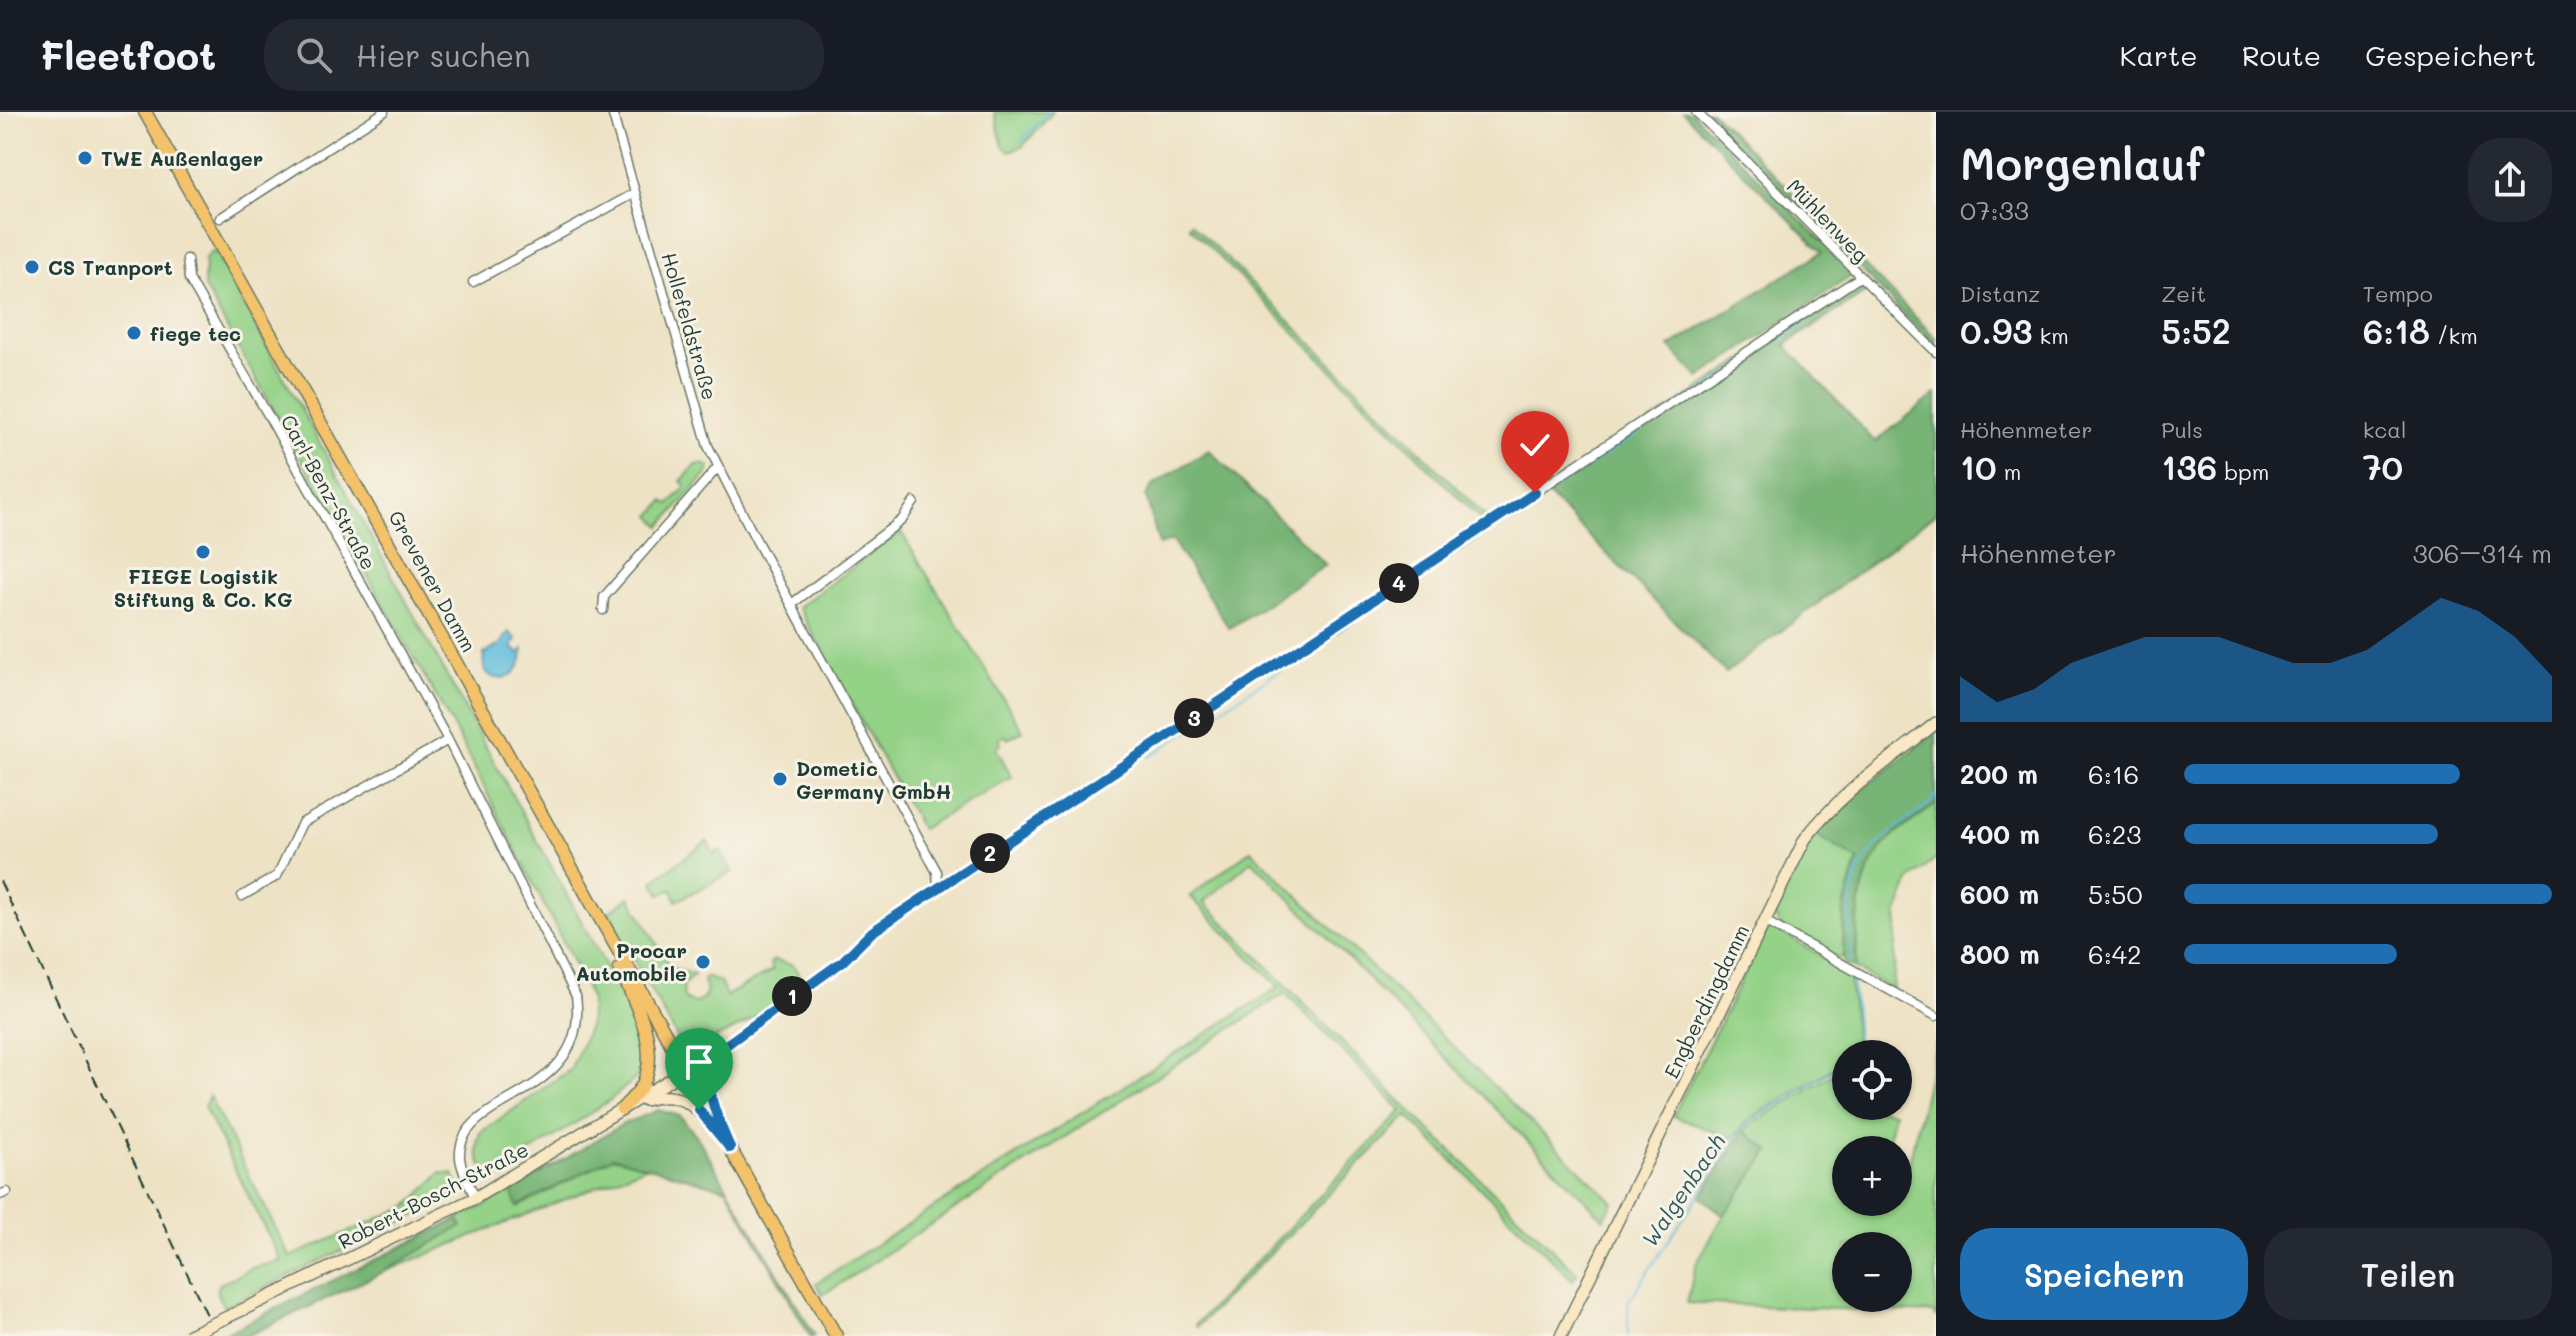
<!DOCTYPE html>
<html lang="de">
<head>
<meta charset="utf-8">
<style>
	:root { --surface:#171b24; --page:#242831; --text:#f1f3f6; --muted:#9ea1a6; --line:#363941; --accent:#1f6fb2 }
	body { margin:0; font-family:Mali,sans-serif; background:var(--page); color:var(--text); height:100vh; display:flex; flex-direction:column; font-size:30px; white-space:nowrap }
	* { box-sizing:border-box; margin:0 }
	p { font-size:26px; color:var(--muted) }
	.icon { flex:none; width:44px; height:44px; fill:none; stroke:currentColor; stroke-width:2; stroke-linecap:round; stroke-linejoin:round }
	.map { position:relative; flex:1; overflow:hidden }
	.details { display:flex; flex-direction:column; background:var(--surface); width:640px }
	.details>* { flex:none }
	.tools { position:absolute; left:1832px; top:928px; display:grid; gap:16px }
	.tools a { display:grid; place-items:center; width:80px; height:80px; border-radius:50%; background:var(--surface); box-shadow:0 2px 6px #0004; font-size:40px }
	.pin { position:absolute; display:grid; place-items:center; width:68px; height:68px; color:#fff; margin:-82px -34px; border-radius:50% 50% 50% 0; rotate:-45deg; box-shadow:0 0 8px #0007 }
	.pin .icon { rotate:45deg }
	.km { position:absolute; width:40px; height:40px; margin:-20px; border-radius:50%; background:#222; color:#fff; font-size:22px; line-height:40px; text-align:center }
	.round { display:grid; place-items:center; flex:none; width:84px; height:84px; border-radius:32px; background:var(--page) }
	.headline { display:flex; align-items:center; justify-content:space-between; height:136px; padding:0 24px }
	h1 { font-size:44px; font-weight:600; line-height:60px }
	.figures { display:grid; grid-template-columns:repeat(3,1fr); gap:12px; height:136px; padding:8px 24px }
	.figures div { display:grid; align-content:center }
	.figures b { font-size:34px; font-weight:600 }
	.figures small { font-size:22px; font-weight:400 }
	.figures p { font-size:22px }
	.chart { height:224px; padding:16px 24px }
	.chart p { display:flex; justify-content:space-between }
	.chart svg { width:100%; height:144px; margin-top:8px; fill:var(--accent); opacity:.7 }
	.primary-button { display:flex; gap:16px; margin-top:auto; padding:16px 24px }
	.primary-button a { flex:1; height:92px; border-radius:32px; background:var(--accent); color:#fff; font-size:32px; font-weight:600; line-height:92px; text-align:center }
	.primary-button a+a { background:var(--page); color:var(--text) }
	ul { padding:0 24px; list-style:none; font-size:26px }
	li { display:grid; grid-template-columns:128px 96px 1fr; align-items:center; height:60px }
	li i { height:20px; border-radius:10px; background:var(--accent) }
	header { display:flex; align-items:center; gap:48px; box-sizing:border-box; height:112px; padding:0 40px; background:var(--surface); border-bottom:2px solid var(--line) }
	header strong { font-size:38px }
	nav { display:flex; gap:44px; margin-inline-start:auto; font-size:28px }
	.search { width:560px; height:72px; background:var(--page); display:flex; align-items:center; gap:20px; box-sizing:border-box; padding:0 28px; border-radius:32px; color:var(--muted); font-size:30px }
	main { display:flex; flex:1; min-height:0 }
	.map>svg:first-child { display:block }
	.green { fill:#94d288; stroke:#5a885e; stroke-width:2; fill-rule:evenodd }
	.forest { fill:#77b474; stroke:#4b7854; stroke-width:2 }
	.water { fill:#5dbbdb; stroke:#3e7c88; stroke-width:2 }
	.lines { fill:none; stroke-linecap:round; stroke-linejoin:round }
	.stream { stroke:#5dbbdb; stroke-width:2 }
	.street-casing { stroke:#677766; stroke-width:11 }
	.secondary-casing { stroke:#677766; stroke-width:14 }
	.primary-casing { stroke:#677766; stroke-width:15 }
	.street { stroke:#fff; stroke-width:8 }
	.secondary { stroke:#fae7c3; stroke-width:11 }
	.primary { stroke:#f3c26a; stroke-width:12 }
	.rail { stroke:#1f3d34; stroke-width:2; stroke-dasharray:12 6; stroke-linecap:butt }
	.secondary-bridge-casing { stroke:#677766; stroke-width:14; stroke-linecap:butt }
	.secondary-bridge { stroke:#fae7c3; stroke-width:11 }
	.route-casing { stroke:#fff; stroke-width:16 }
	.route { stroke:#1f6fb2; stroke-width:10 }
	.poi-dot { fill:#1f6fb2; stroke:#f7f3e8; stroke-width:3 }
	.labels { text-anchor:middle; dominant-baseline:central; stroke-width:6; stroke-linejoin:round; paint-order:stroke }
	.poi-label { font-size:20px; font-weight:bold; fill:#1f3d34; stroke:#f7f3e8; text-anchor:start }
	.street-label { font-size:20px; fill:#1f3d34; stroke:#f7f3e8 }
	.water-label { font-size:22px; font-style:italic; fill:#2e5c5e; stroke:#f7f3e8 }
</style>
</head>
<body>
<header>
<strong>Fleetfoot</strong>
<div class="search"><svg class="icon" aria-label="search" viewBox="0 0 24 24"><circle cx="10" cy="10" r="6"/><path d="M15 15l6 6"/></svg>Hier suchen</div>
<nav><a>Karte</a><a>Route</a><a>Gespeichert</a></nav>
</header>
<main>
<div class="map">
<svg width="1936" height="1224" viewBox="0 0 1936 1224">
	<rect width="100%" height="100%" fill="#f7f3e8"/>
	<filter id="ink" filterUnits="userSpaceOnUse"><feTurbulence type="fractalNoise" baseFrequency=".0125" numOctaves="2"/><feDisplacementMap in="SourceGraphic" scale="16" xChannelSelector="R" yChannelSelector="G"/><feConvolveMatrix kernelMatrix="1 2 1 2 8 2 1 2 1" color-interpolation-filters="sRGB"/></filter>
	<filter id="wash" filterUnits="userSpaceOnUse"><feTurbulence type="fractalNoise" baseFrequency=".006" numOctaves="4" result="noise"/><feDisplacementMap in="SourceGraphic" scale="32" xChannelSelector="R" yChannelSelector="G"/><feGaussianBlur stdDeviation="1.8" result="paint"/><feColorMatrix in="noise" values="0 0 0 0 0 0 0 0 0 0 0 0 0 0 0 0 0 1.4 0 .05"/><feComposite in="paint" operator="in"/></filter>
	<g filter="url(#wash)">
		<rect width="100%" height="100%" fill="#eee2c4"/>
		<path class="green" d="M994 0H1053L1022 35 1009 39 1003 34Z
			M1191 111 1488 407 1483 410 1189 114Z
			M214 138 644 924 645 947 635 967 609 989 495 1063 488 1062C477 1047 474 1038 480 1021L571 957 589 914 591 889 584 871 455 618 204 175 205 146Z
			M702 352 710 355 707 362 661 414 651 404 664 389 669 392 686 375 681 369 696 353Z
			M901 420 1023 619 1008 627 1005 623 999 627 1001 632 996 636 1012 665 921 717 798 495Z
			M1936 692V747L1910 768 1898 800 1893 878 1856 857C1857 813 1855 766 1886 731 1900 716 1920 704 1936 692Z
			M1814 722 1858 748 1844 796 1843 844 1836 847 1779 813 1773 801Z
			M707 729 714 742 720 738 732 760 677 789 671 777 661 783 653 769Z
			M1251 738 1613 1090 1604 1107 1252 748 1204 790 1411 1000 1577 1161 1573 1168 1407 1004 1197 1215 1195 1213 1402 999 1285 881 823 1183 816 1171 1279 875 1190 784Z
			M630 785 670 855 694 863 684 872 683 883 687 889 696 891 704 886 707 878 703 869 705 865 720 870 726 884 773 858 770 851 774 848 793 853 801 866V873C775 893 717 935 684 932L678 927 608 801Z
			M1773 816 1849 860 1856 932 1852 942H1846V948L1842 951 1749 1008 1732 1027 1673 1004 1767 817Z
			M1936 930V1206L1934 1201 1687 1191 1696 1152 1724 1103 1770 1039 1744 1019 1753 1011 1833 962 1846 974V994H1868L1894 1000 1886 1038H1846V1090H1898V1051L1909 1052ZM1846 1134H1898V1186H1846Z
			M209 984 290 1145 408 1094 441 1061 453 1062 458 1075 451 1086 224 1195 217 1182 218 1173 254 1155 281 1149 204 995Z
			M613 1045 648 1054 381 1161 462 1114 458 1107 512 1079 518 1095Z"/>
		<path class="forest" d="M1683 0H1691L1850 156V165L1699 266 1670 235 1822 140Z
			M1701 0H1712L1936 226V235L1798 93Z
			M1860 173 1866 180 1785 233 1875 330 1936 282V401L1726 561 1545 380 1852 176Z
			M1209 338 1326 453 1229 516 1172 428 1159 433 1146 384 1153 373Z
			M1936 620V692C1920 704 1900 716 1886 731 1855 766 1857 813 1856 857L1843 851 1844 796 1858 748 1814 722 1829 703Z
			M658 998 680 1004 696 1023 815 1224H810L727 1077 613 1045 517 1095 512 1079 623 1012Z
			M1744 1019 1770 1039 1724 1103 1701 1085Z
			M458 1107 462 1114 381 1161 247 1224H225L224 1222Z"/>
		<path class="water" d="M509 520 516 527 512 535 519 542 523 537C525 573 477 577 484 542L499 533Z"/>
		<g class="lines">
			<path class="stream" d="M1021 29 1048 0
				M1149 645 1858 176
				M1851 849C1850 820 1847 782 1861 755 1876 727 1908 708 1932 690L1936 683
				M1852 862 1857 932 1854 942
				M1628 1224V1190L1742 1018 1751 1009 1846 950"/>
		</g>
	</g>
	<g filter="url(#ink)">
		<g class="lines">
			<g class="street-casing">
				<path id="street" d="M612 0 708 334 754 424 937 760 938 775
					M1696 0C1778 78 1856 161 1936 240
					M220 106 384 0
					M187 147 189 167 268 303 448 628 576 884C591 990 455 980 460 1046 461 1059 470 1073 475 1086
					M473 170 635 81
					M793 491 902 408 914 390
					M603 498 604 485 718 355
					M242 784 277 764 302 711 448 628
					M1765 809 1936 904
					M686 958 719 938 843 849 860 829 938 776 1860 165
					M0 1083 7 1080"/>
			</g>
			<g class="secondary-casing">
				<path id="secondary" d="M645 988C678 978 694 992 715 1016
					M240 1199 475 1086 686 958
					M1561 1224 1805 727C1840 681 1891 647 1936 611"/>
			</g>
			<g class="primary-casing">
				<path id="primary" d="M145 0 836 1224
					M620 856C634 890 661 934 643 972 638 982 629 989 622 997
					M714 996C706 975 707 958 719 938"/>
			</g>
			<use href="#street" class="street"/>
			<use href="#secondary" class="secondary"/>
			<use href="#primary" class="primary"/>
			<path class="rail" d="M0 769 217 1224"/>
			<g class="secondary-bridge-casing">
				<path id="secondary-bridge" d="M187 1224 240 1199"/>
			</g>
			<use href="#secondary-bridge" class="secondary-bridge"/>
		</g>
	</g>
	<g class="lines" filter="url(#ink)">
		<g class="route-casing">
			<path id="route" d="M699 998 730 1036C717 1003 698 972 719 938L843 849 872 820 1535 381"/>
		</g>
		<use href="#route" class="route"/>
	</g>
	<g class="poi-dot">
		<circle cx="85" cy="46" r="8"/>
		<circle cx="32" cy="155" r="8"/>
		<circle cx="134" cy="221" r="8"/>
		<circle cx="203" cy="440" r="8"/>
		<circle cx="780" cy="667" r="8"/>
		<circle cx="703" cy="850" r="8"/>
	</g>
	<g class="labels">
		<g class="poi-label">
			<text x="101" y="46">TWE Außenlager</text>
			<text x="48" y="155">CS Tranport</text>
			<text x="150" y="221">fiege tec</text>
			<text x="203" y="464" text-anchor="middle">FIEGE Logistik<tspan x="203" dy="23">Stiftung &amp; Co. KG</tspan></text>
			<text x="796" y="656">Dometic<tspan x="796" dy="23">Germany GmbH</tspan></text>
			<text x="687" y="838" text-anchor="end">Procar<tspan x="687" dy="23">Automobile</tspan></text>
		</g>
		<g class="street-label">
			<text transform="translate(1828 108) rotate(46)">Mühlenweg</text>
			<text transform="translate(690 214) rotate(74)">Hollefeldstraße</text>
			<text transform="translate(329 380) rotate(61)">Carl-Benz-Straße</text>
			<text transform="translate(433 469) rotate(61)">Grevener Damm</text>
			<text transform="translate(1706 889) rotate(-64)">Engberdingdamm</text>
			<text transform="translate(433 1083) rotate(-27)">Robert-Bosch-Straße</text>
		</g>
		<g class="water-label">
			<text transform="translate(1683 1078) rotate(-56)">Walgenbach</text>
		</g>
	</g>
</svg>
<div class="tools">
<a><svg class="icon" aria-label="locate" viewBox="0 0 24 24"><circle cx="12" cy="12" r="6"/><path d="M12 2v4M12 18v4M2 12h4M18 12h4"/></svg></a>
<a>+</a>
<a>−</a>
</div>
<div class="pin" style="left:699px;top:998px;background:#1e9e55"><svg class="icon" aria-label="arrive" viewBox="0 0 24 24"><path d="M6 21V4h12l-3 4 3 4H6"/></svg></div>
<div class="pin" style="left:1535px;top:381px;background:#d93025"><svg class="icon" aria-label="check" viewBox="0 0 24 24"><path d="M5 12l5 5 9-10"/></svg></div>
<b class="km" style="left:792px;top:884px">1</b>
<b class="km" style="left:990px;top:741px">2</b>
<b class="km" style="left:1194px;top:606px">3</b>
<b class="km" style="left:1399px;top:471px">4</b>
</div>
<section class="details">
<div class="headline"><div><h1>Morgenlauf</h1><p>07:33</p></div><a class="round"><svg class="icon" aria-label="share" viewBox="0 0 24 24"><path d="M12 15V3M7 8l5-5 5 5M5 13v7h14v-7"/></svg></a></div>
<div class="figures">
<div><p>Distanz</p><b>0.93<small> km</small></b></div>
<div><p>Zeit</p><b>5:52</b></div>
<div><p>Tempo</p><b>6:18<small> /km</small></b></div>
</div>
<div class="figures">
<div><p>Höhenmeter</p><b>10<small> m</small></b></div>
<div><p>Puls</p><b>136<small> bpm</small></b></div>
<div><p>kcal</p><b>70</b></div>
</div>
<div class="chart"><p><span>Höhenmeter</span>306–314 m</p>
<svg viewBox="0 0 160 44" preserveAspectRatio="none"><path d="M0 44V30L10 38L20 34L30 26L40 22L50 18L60 18L70 18L80 22L90 26L100 26L110 22L120 14L130 6L140 10L150 18L160 30V44z"/></svg>
</div>
<ul>
<li><b>200 m</b>6:16<i style="width:75%"></i></li>
<li><b>400 m</b>6:23<i style="width:69%"></i></li>
<li><b>600 m</b>5:50<i style="width:100%"></i></li>
<li><b>800 m</b>6:42<i style="width:58%"></i></li>
</ul>
<div class="primary-button"><a>Speichern</a><a>Teilen</a></div>
</section>
</main>
</body>
</html>
